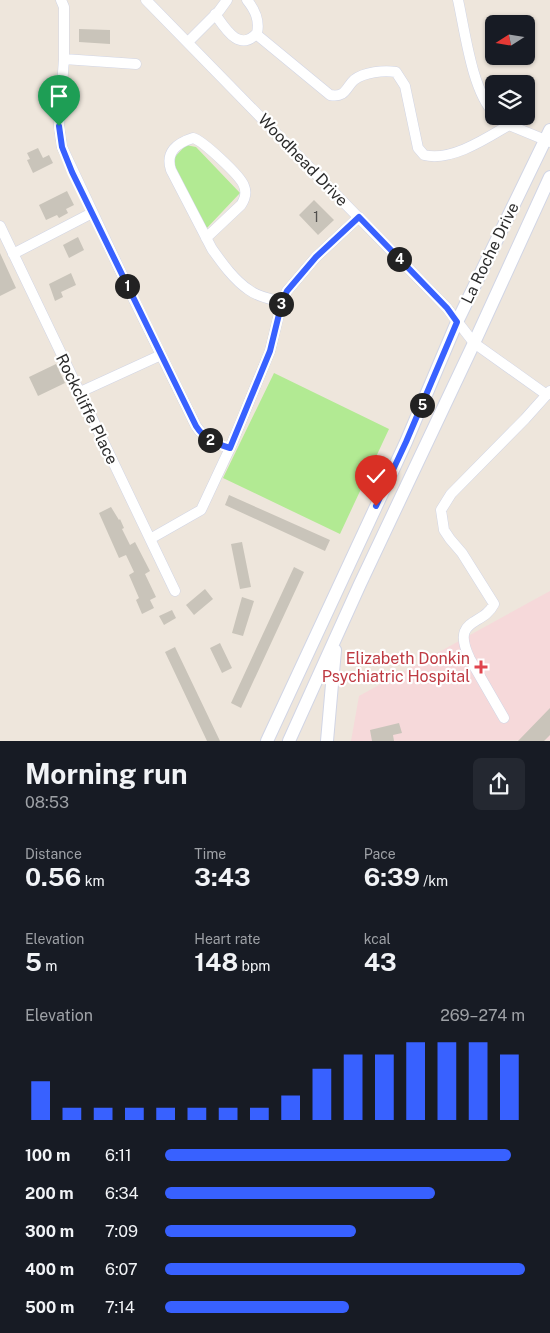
<!DOCTYPE html>
<html lang="en">
<head>
<meta charset="utf-8">
<style>
	:root { --surface:#171b24; --page:#242831; --text:#f1f3f6; --muted:#9ea1a6; --accent:#3861ff }
	body { margin:0; font-family:"Public Sans",sans-serif; background:var(--page); color:var(--text); height:100vh; display:flex; flex-direction:column; font-size:19px; white-space:nowrap }
	* { box-sizing:border-box; margin:0 }
	p { font-size:16px; color:var(--muted) }
	.icon { flex:none; width:28px; height:28px; fill:none; stroke:currentColor; stroke-width:2; stroke-linecap:round; stroke-linejoin:round }
	.map { position:relative; height:741px; overflow:hidden }
	.sheet { display:flex; flex-direction:column; background:var(--surface); flex:1 }
	.sheet>* { flex:none }
	.needle { width:32px; rotate:258deg }
	.controls { position:absolute; left:485px; top:15px; display:grid; gap:10px }
	.controls a { display:grid; place-items:center; width:50px; height:50px; border-radius:8px; background:var(--surface); box-shadow:0 1px 4px #0004; font-size:25px }
	.pin { position:absolute; display:grid; place-items:center; width:42px; height:42px; color:#fff; margin:-51px -21px; border-radius:50% 50% 50% 0; rotate:-45deg; box-shadow:0 0 5px #0007 }
	.pin .icon { rotate:45deg }
	.km { position:absolute; width:25px; height:25px; margin:-12px; border-radius:50%; background:#222; color:#fff; font-size:14px; line-height:25px; text-align:center }
	.round { display:grid; place-items:center; flex:none; width:52px; height:52px; border-radius:8px; background:var(--page) }
	.overview { display:flex; align-items:center; justify-content:space-between; height:85px; padding:0 25px }
	h1 { font-size:28px; font-weight:700; line-height:38px }
	.metrics { display:grid; grid-template-columns:repeat(3,1fr); gap:8px; height:85px; padding:5px 25px }
	.metrics div { display:grid; align-content:center }
	.metrics b { font-size:25px; font-weight:700 }
	.metrics small { font-size:14px; font-weight:400 }
	.metrics p { font-size:14px }
	.chart { height:140px; padding:10px 25px }
	.chart p { display:flex; justify-content:space-between }
	.chart svg { width:100%; height:90px; margin-top:5px; stroke:var(--accent); stroke-width:6 }
	ul { padding:0 25px; list-style:none; font-size:16px }
	li { display:grid; grid-template-columns:80px 60px 1fr; align-items:center; height:38px }
	li i { height:12px; border-radius:6px; background:var(--accent) }
	.map>svg:first-child { display:block }
	.medical { fill:#f6d9da }
	.green { fill:#b2ea93 }
	.building { fill:#c9c4ba }
	.lines { fill:none; stroke-linecap:round; stroke-linejoin:round }
	.minor-casing { stroke:#d1d5e5; stroke-width:11 }
	.tertiary-casing { stroke:#d1d5e5; stroke-width:14 }
	.minor { stroke:#fff; stroke-width:10 }
	.tertiary { stroke:#fff; stroke-width:12 }
	.route-casing { stroke:#fff; stroke-width:10 }
	.route { stroke:#3861ff; stroke-width:6 }
	.health-dot { fill:#e0444e; stroke:#fff; stroke-width:2 }
	.labels { text-anchor:middle; dominant-baseline:central; stroke-width:4.5; stroke-linejoin:round; paint-order:stroke }
	.number-label { font-size:14px; fill:#52514f }
	.street-label { font-size:16px; fill:#2b2b2b; stroke:#fff }
	.health-label { font-size:16px; fill:#be3a42; stroke:#fff; text-anchor:end }
</style>
</head>
<body>
<div class="map">
<svg width="550" height="741" viewBox="0 0 550 741">
	<rect width="100%" height="100%" fill="#eee6dc"/>
	<path class="medical" d="M550 591V740L351 741 359 696Z"/>
	<path class="green" d="M186 145 196 147 240 193 206 229 172 160Z
		M274 373 389 429 340 534 223 478Z"/>
	<path class="building" d="M79 29 110 30V44L79 42Z
		M38 148 43 158 49 155 53 163 33 173 27 160 30 159 27 153Z
		M67 191 74 205 66 209 68 213 59 218 57 215 46 220 39 205Z
		M314 200 334 220 318 235 299 215Z
		M78 237 84 250 69 258 63 245Z
		M0 253 16 288 0 296Z
		M71 273 76 285 61 292 63 297 55 301 49 284Z
		M56 364 65 383 38 396 29 377Z
		M229 495 330 540 325 551 225 505Z
		M111 507 119 520 120 519 124 528 122 529 130 545 135 542 150 571 145 574 156 597 150 600 154 608 142 614 136 600 139 598 129 575 134 572 126 555 119 558 99 513Z
		M242 542 251 587 240 589 231 544Z
		M294 567 304 572 241 708 231 703Z
		M205 589 213 599 194 615 186 605Z
		M242 597 254 601 243 636 232 633Z
		M172 610 176 618 164 625 159 616Z
		M220 643 232 668 222 673 210 648Z
		M175 647 220 741H207L165 652Z
		M550 708V735L544 741H518Z
		M399 723 402 733 393 735 394 741H372L370 730Z"/>
	<g class="lines">
		<g class="minor-casing">
			<path id="minor" d="M61 0 64 7V59L59 126 62 147 133 298 196 426C205 439 216 444 230 448
				M146 0 447 308 474 343 547 395
				M458 0C465 31 472 91 494 113
				M215 14C225 28 239 53 257 33 260 20 255 10 247 0
				M256 34 330 95C346 98 346 87 354 80 364 72 384 70 396 72L405 86 418 148 424 155C451 162 487 138 509 125
				M188 42 219 11 227 0
				M64 59 136 64
				M498 116 509 125 550 142
				M0 226 175 591
				M206 238 241 205C245 199 247 193 244 186 241 176 202 140 193 138 177 143 165 152 171 170L212 249C222 263 234 280 249 290 258 297 271 299 282 302
				M13 254 92 213
				M78 393 161 355
				M150 539 201 510 230 448 270 351 282 302 287 291 316 257 359 217
				M504 718 470 659C450 617 483 627 494 604L462 553 450 539 444 530 441 510 451 494 525 419 550 391"/>
		</g>
		<g class="tertiary-casing">
			<path id="tertiary" d="M267 741 406 442 457 322 550 130
				M289 741 360 584 474 343 550 177
				M327 741 335 650"/>
		</g>
		<use href="#minor" class="minor"/>
		<use href="#tertiary" class="tertiary"/>
	</g>
	<g class="lines">
		<g class="route-casing">
			<path id="route" d="M59 126 62 147 72 172 196 426C204 439 216 444 230 448L270 351 282 302 287 291 316 257 359 217 447 308 457 322 406 442 376 506"/>
		</g>
		<use href="#route" class="route"/>
	</g>
	<path class="health-dot" d="M478.5 659.5h5v5h5v5h-5v5h-5v-5h-5v-5h5z"/>
	<g class="labels">
		<g class="number-label">
			<text x="316" y="217">1</text>
		</g>
		<g class="street-label">
			<text transform="translate(303 160) rotate(46)">Woodhead Drive</text>
			<text transform="translate(490 253) rotate(-64)">La Roche Drive</text>
			<text transform="translate(87 409) rotate(64)">Rockcliffe Place</text>
		</g>
		<g class="health-label">
			<text x="470" y="658">Elizabeth Donkin<tspan x="470" dy="18">Psychiatric Hospital</tspan></text>
		</g>
	</g>
</svg>
<div class="controls">
<a><svg class="needle" viewBox="-14 -14 28 28"><path d="M0-13l5 13h-10z" fill="#e53935"/><path d="M0 13l5-13h-10z" fill="#9ea1a6"/></svg></a>
<a><svg class="icon" aria-label="layers" viewBox="0 0 24 24"><path d="M12 4l9 5-9 5-9-5zM3 14l9 5 9-5"/></svg></a>
</div>
<div class="pin" style="left:59px;top:126px;background:#1e9e55"><svg class="icon" aria-label="arrive" viewBox="0 0 24 24"><path d="M6 21V4h12l-3 4 3 4H6"/></svg></div>
<div class="pin" style="left:376px;top:506px;background:#d93025"><svg class="icon" aria-label="check" viewBox="0 0 24 24"><path d="M5 12l5 5 9-10"/></svg></div>
<b class="km" style="left:127px;top:286px">1</b>
<b class="km" style="left:210px;top:440px">2</b>
<b class="km" style="left:281px;top:304px">3</b>
<b class="km" style="left:399px;top:259px">4</b>
<b class="km" style="left:422px;top:405px">5</b>
</div>
<section class="sheet">
<div class="overview"><div><h1>Morning run</h1><p>08:53</p></div><a class="round"><svg class="icon" aria-label="share" viewBox="0 0 24 24"><path d="M12 15V3M7 8l5-5 5 5M5 13v7h14v-7"/></svg></a></div>
<div class="metrics">
<div><p>Distance</p><b>0.56<small> km</small></b></div>
<div><p>Time</p><b>3:43</b></div>
<div><p>Pace</p><b>6:39<small> /km</small></b></div>
</div>
<div class="metrics">
<div><p>Elevation</p><b>5<small> m</small></b></div>
<div><p>Heart rate</p><b>148<small> bpm</small></b></div>
<div><p>kcal</p><b>43</b></div>
</div>
<div class="chart"><p><span>Elevation</span>269–274 m</p>
<svg viewBox="0 0 160 44" preserveAspectRatio="none"><path d="M5 44V25M15 44V38M25 44V38M35 44V38M45 44V38M55 44V38M65 44V38M75 44V38M85 44V32M95 44V19M105 44V12M115 44V12M125 44V6M135 44V6M145 44V6M155 44V12"/></svg>
</div>
<ul>
<li><b>100 m</b>6:11<i style="width:96%"></i></li>
<li><b>200 m</b>6:34<i style="width:75%"></i></li>
<li><b>300 m</b>7:09<i style="width:53%"></i></li>
<li><b>400 m</b>6:07<i style="width:100%"></i></li>
<li><b>500 m</b>7:14<i style="width:51%"></i></li>
</ul>
</section>
</body>
</html>
